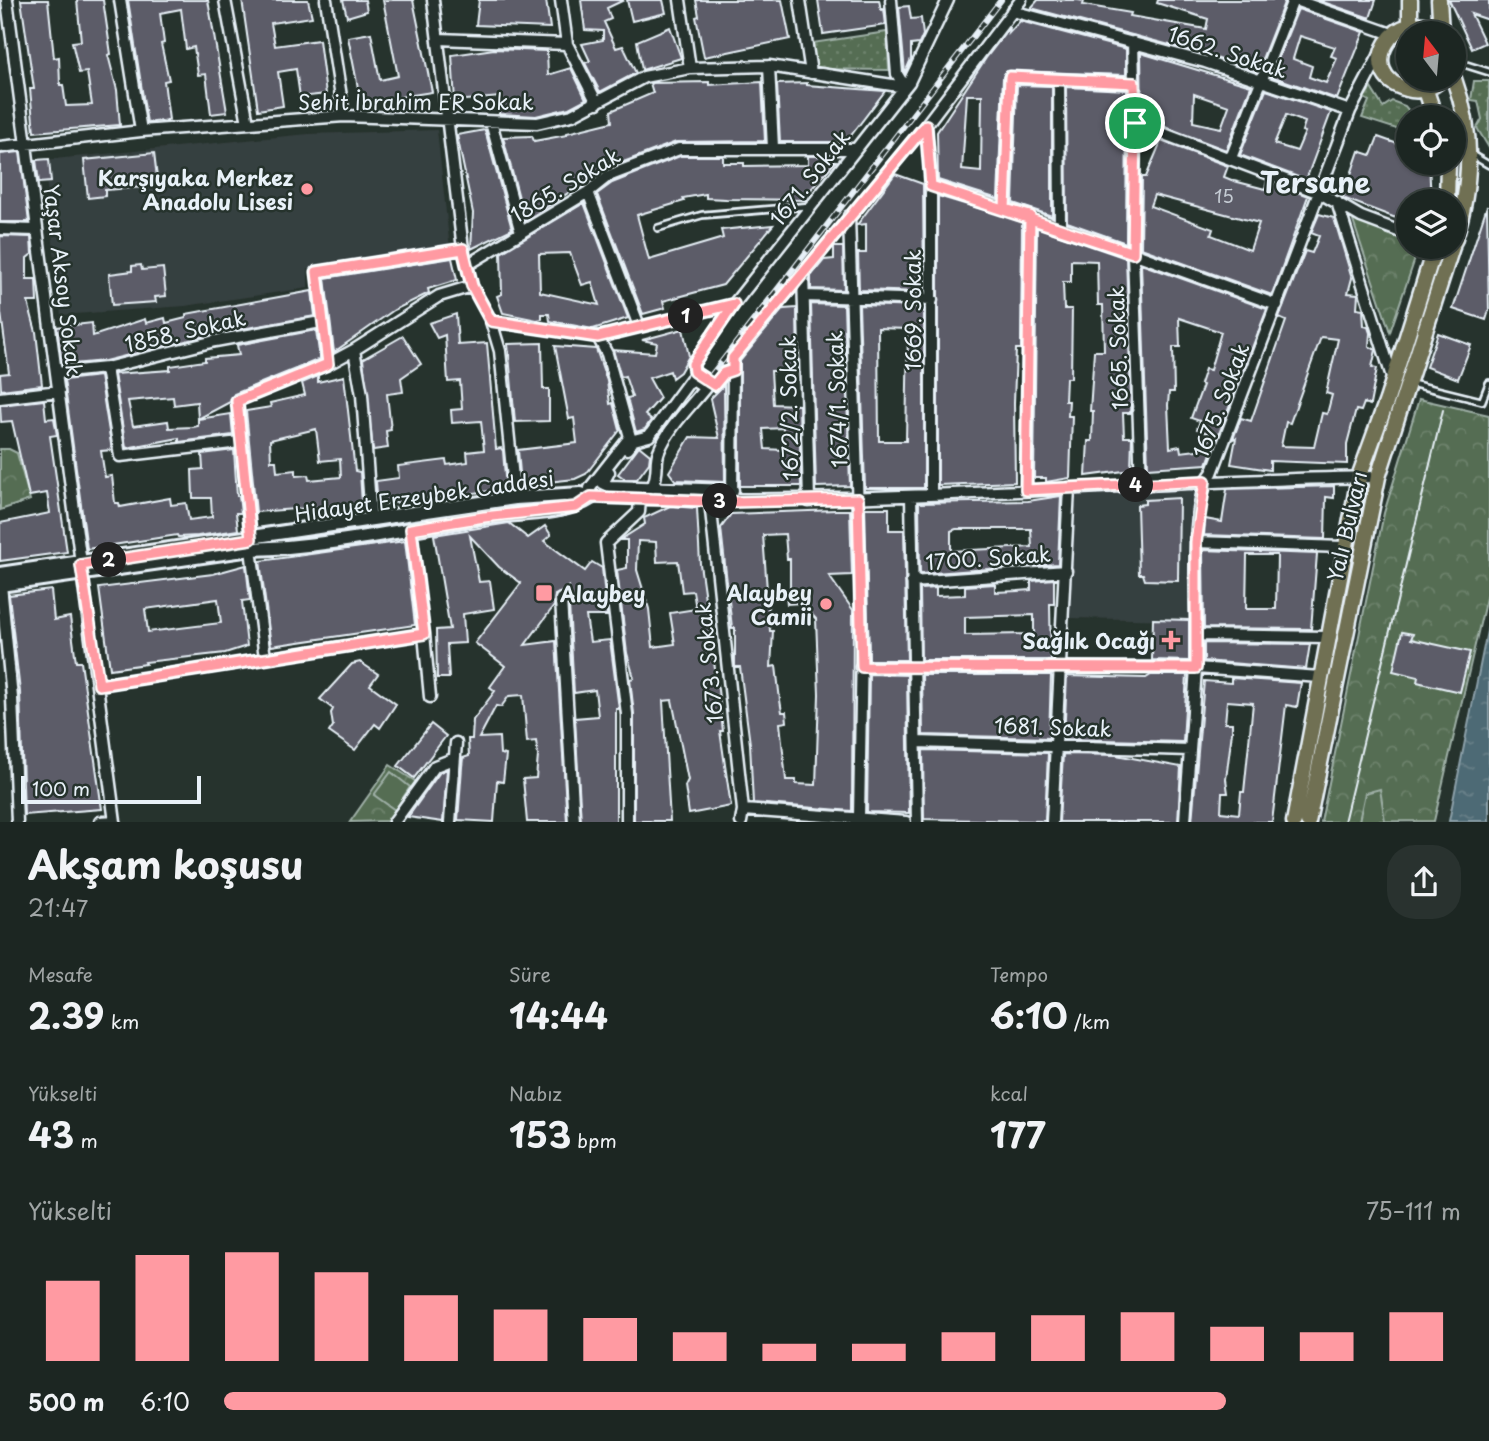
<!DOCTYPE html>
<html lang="tr">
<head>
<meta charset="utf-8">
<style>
	:root { --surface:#1c2622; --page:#29322f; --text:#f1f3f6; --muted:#a0a5a5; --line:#3a4340; --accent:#ff9aa2 }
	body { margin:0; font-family:"Playpen Sans",sans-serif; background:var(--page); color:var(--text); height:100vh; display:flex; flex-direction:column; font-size:26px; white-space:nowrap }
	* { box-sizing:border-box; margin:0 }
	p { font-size:23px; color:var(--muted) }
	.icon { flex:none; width:38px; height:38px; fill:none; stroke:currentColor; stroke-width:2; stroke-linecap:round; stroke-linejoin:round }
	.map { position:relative; height:822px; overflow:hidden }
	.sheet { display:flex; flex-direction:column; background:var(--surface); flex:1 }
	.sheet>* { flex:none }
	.needle { width:46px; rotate:344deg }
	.controls { position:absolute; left:1396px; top:21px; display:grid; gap:14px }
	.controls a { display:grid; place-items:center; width:70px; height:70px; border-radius:50%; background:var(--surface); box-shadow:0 2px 5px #0004,0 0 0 2px var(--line); font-size:35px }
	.scale { position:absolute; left:21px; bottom:18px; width:180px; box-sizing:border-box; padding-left:7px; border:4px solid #e8f1f8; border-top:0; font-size:19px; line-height:24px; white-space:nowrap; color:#e8f1f8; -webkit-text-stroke:5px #26332d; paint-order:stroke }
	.pin { position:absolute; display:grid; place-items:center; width:60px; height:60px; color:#fff; margin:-30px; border:4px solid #fff; border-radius:50%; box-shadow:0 2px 7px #0007 }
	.km { position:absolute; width:35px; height:35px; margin:-18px; border-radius:50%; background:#222; color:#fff; font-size:19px; line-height:35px; text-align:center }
	.round { display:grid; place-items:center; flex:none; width:74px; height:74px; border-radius:28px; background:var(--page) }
	.overview { display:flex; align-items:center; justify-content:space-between; height:119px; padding:0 28px }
	h1 { font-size:38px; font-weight:700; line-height:52px }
	.figures { display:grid; grid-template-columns:repeat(3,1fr); gap:10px; height:119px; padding:7px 28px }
	.figures div { display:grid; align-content:center }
	.figures b { font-size:35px; font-weight:700 }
	.figures small { font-size:19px; font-weight:400 }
	.figures p { font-size:19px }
	.chart { height:196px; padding:14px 28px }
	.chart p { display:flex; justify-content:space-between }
	.chart svg { width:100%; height:126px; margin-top:7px; stroke:var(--accent); stroke-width:6 }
	ul { padding:0 28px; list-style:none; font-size:23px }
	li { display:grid; grid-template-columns:112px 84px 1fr; align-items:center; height:52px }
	li i { height:18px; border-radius:9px; background:var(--accent) }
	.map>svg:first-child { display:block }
	.built { fill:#363f3f }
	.grass { fill:url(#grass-dots); stroke:#9eafa6; stroke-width:2 }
	.park { fill:url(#park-crowns); stroke:#9eafa6; stroke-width:2 }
	.garden { fill:#556d53; stroke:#9eafa6; stroke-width:2 }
	.water { fill:url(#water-ripples); stroke:#8ca0a9; stroke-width:2 }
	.building { fill:#5c5c68; stroke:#e8f1f8; stroke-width:2; fill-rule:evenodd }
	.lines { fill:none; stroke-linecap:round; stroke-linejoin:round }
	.lane-casing { stroke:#e8f1f8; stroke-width:10 }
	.street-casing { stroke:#e8f1f8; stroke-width:15 }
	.secondary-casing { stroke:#e8f1f8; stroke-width:18 }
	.primary-casing { stroke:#e8f1f8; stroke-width:19 }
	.lane { stroke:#26332d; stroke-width:4.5 }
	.street { stroke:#26332d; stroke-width:10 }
	.secondary { stroke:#26332d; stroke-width:12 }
	.primary { stroke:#706f52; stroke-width:14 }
	.tram { stroke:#e8f1f8; stroke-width:2 }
	.rail-casing { stroke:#e8f1f8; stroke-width:6 }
	.rail { stroke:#26332d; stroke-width:3.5; stroke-dasharray:10; stroke-linecap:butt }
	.route-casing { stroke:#fff; stroke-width:14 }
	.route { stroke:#ff9aa2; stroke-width:9 }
	.poi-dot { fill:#ff9aa2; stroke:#26332d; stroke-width:2.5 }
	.labels { text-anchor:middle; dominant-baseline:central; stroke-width:5; stroke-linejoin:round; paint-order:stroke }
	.number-label { font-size:18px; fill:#c5ccd4 }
	.street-label { font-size:21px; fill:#e8f1f8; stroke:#26332d }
	.poi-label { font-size:21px; font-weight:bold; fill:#e8f1f8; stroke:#26332d; text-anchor:end }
	.district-label { font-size:28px; font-weight:bold; fill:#e8f1f8; stroke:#26332d }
</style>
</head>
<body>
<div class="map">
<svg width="1489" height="822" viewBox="0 0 1489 822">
	<defs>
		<pattern id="grass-dots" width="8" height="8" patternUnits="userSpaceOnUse" patternTransform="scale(1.75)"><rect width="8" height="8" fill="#556d53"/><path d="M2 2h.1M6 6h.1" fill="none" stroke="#6d826c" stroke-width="1.8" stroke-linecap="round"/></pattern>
		<pattern id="park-crowns" width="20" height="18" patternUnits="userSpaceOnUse" patternTransform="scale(1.75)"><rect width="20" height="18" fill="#556d53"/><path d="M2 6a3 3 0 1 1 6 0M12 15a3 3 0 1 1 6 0" fill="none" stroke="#6d826c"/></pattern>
		<pattern id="water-ripples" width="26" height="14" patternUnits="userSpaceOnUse" patternTransform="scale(1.75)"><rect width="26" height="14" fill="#4e6a74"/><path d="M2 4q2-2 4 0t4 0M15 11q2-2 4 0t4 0" fill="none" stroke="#688089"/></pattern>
	</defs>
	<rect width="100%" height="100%" fill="#26332d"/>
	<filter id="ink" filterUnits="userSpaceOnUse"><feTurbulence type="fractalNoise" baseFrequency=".0143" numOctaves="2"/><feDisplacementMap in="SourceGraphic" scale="14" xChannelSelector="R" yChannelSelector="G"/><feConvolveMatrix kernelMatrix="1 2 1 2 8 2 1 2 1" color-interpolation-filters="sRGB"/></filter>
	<g filter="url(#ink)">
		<path class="built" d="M437 130 450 249 308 269V288L185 306 61 315 44 160 308 134Z
			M1199 488 1187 555 1190 620 1066 618 1076 494Z"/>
		<path class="grass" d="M887 32 889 70 815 69 812 43Z
			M1474 81H1489V148L1477 128 1482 119 1478 101 1471 100Z
			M1371 88 1383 107 1392 101 1405 106 1414 117H1409V133L1362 118 1369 101 1364 98Z"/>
		<path class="park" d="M1351 215 1409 240V247H1419L1390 332Z
			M1419 399 1489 415V585L1434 821 1321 822 1384 513Z
			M0 449H9L17 453 30 500 0 510Z
			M390 765 418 783 388 821 350 822Z"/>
		<path class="garden" d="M391 772 410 787 395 810 374 795Z
			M1380 789 1385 821H1359L1365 793Z"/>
		<path class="water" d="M1489 621V821H1449Z"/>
		<path class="building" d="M21 0H48L54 58 59 57 60 85H63L66 106 92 105 87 72 79 73 72 42 81 41 77 0H103L111 54 108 55 117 90 120 125 34 132 30 89H34Z
			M128 0H208L227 112 211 114 206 74 198 75 194 47 186 49 181 9 160 13 164 43 161 44 169 80 164 81 169 120 147 123Z
			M242 0H308L312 17 271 23 275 46 319 40 326 94 300 97 296 69 278 72 283 106 258 110Z
			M343 0H365L367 11 347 17Z
			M383 0H413L432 92 361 103 348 37 371 33 380 80 398 76Z
			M479 0H546L550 28 476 25Z
			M581 0H624L607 8 611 19 604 22 616 48 623 46 636 73 600 92 585 63 590 61 582 44 603 40V31L585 30Z
			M627 0H663L666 13 632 21Z
			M696 0H782L790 39 704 57 696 17 699 16Z
			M818 0H879L881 10 884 9 886 25 823 34Z
			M1038 0H1078L1084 1 1083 5 1131 13 1130 16 1206 29 1208 19 1157 3 1158 0H1285L1257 72 1207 55 1031 8Z
			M1317 0H1376L1370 18Z
			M1449 0H1489V20L1471 14 1485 43 1472 49Z
			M909 6 911 19 921 18 923 35 919 44 911 45V59L905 73 899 7Z
			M1298 9 1364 32 1337 99 1271 76ZM1300 36 1335 47 1331 56 1337 58 1326 83 1309 77 1312 66 1293 59Z
			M1020 21 1126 49V75L1006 71 1003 77 998 199 938 180 937 132 986 58 1010 27 1009 33ZM967 95H982L981 172 962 170Z
			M670 27 681 58 642 70 637 41Z
			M494 49 547 51 548 75 571 68 586 99 569 108 536 116 499 114 500 97 455 101 452 55Z
			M1141 53 1251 86 1226 150 1142 118ZM1194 94 1229 106 1221 128 1193 122Z
			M709 82V85L762 82 765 141 676 142 605 169 525 221 503 137 532 136 534 141 567 135V133L612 122 611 111 653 93 650 83Z
			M807 83V85L885 91 846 142H780L777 84Z
			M1017 85 1052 86V216L1013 203Z
			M1066 87 1127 90 1126 243 1067 222Z
			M1266 90 1331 112 1306 180 1240 155ZM1286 115 1305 122 1302 131 1305 132 1297 151 1274 144Z
			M485 130 512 229 471 249 473 213 457 135Z
			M1378 137 1409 148V163H1429L1431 201H1409V223L1343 198 1359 151 1371 155Z
			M1161 141 1228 166 1224 177 1234 181 1265 189 1267 181 1308 196 1272 295 1141 248 1142 177H1146ZM1154 195 1259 223 1250 250 1211 235 1213 229 1150 206Z
			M20 152 29 222H0V154Z
			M154 153 158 186 105 190V196L88 198 84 160Z
			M680 156H723V163H744V166L808 165V156H835L832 161H836L806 195V200L726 199 706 198V194L683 198 684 201 637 215 649 260 723 238 721 230 773 225 723 285 663 301 665 308 643 314 597 194 612 183Z
			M49 159 51 182 39 183 36 160Z
			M895 174 923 184 924 292 859 290 858 253H866V224L857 225Z
			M938 196 1022 221 1021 349H1016L1014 403 1015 482 938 485Z
			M584 203 628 318 593 329 550 321 549 314H542V319L537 320 503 313 497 296 502 294 501 253ZM570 253 582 285 592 282 599 305 540 292 539 254Z
			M1487 206 1489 310 1486 320 1453 309Z
			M1319 214 1334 218 1352 278 1348 293 1358 294 1357 308 1363 309 1364 326 1368 327 1370 333 1369 346 1376 350 1372 367 1377 368 1370 405 1364 403 1361 411 1356 410 1347 444V464L1270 461V470L1231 464 1236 438 1233 439 1241 418 1251 421 1286 321 1279 318 1305 251 1312 253 1319 236 1311 233ZM1321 337 1338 339 1326 393 1332 395 1327 414 1322 413 1314 447 1281 446 1286 422 1290 423Z
			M1037 227 1126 258 1131 397 1130 413H1123L1124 437H1132L1131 470 1086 476 1088 441H1092L1093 411H1090L1094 351H1104L1103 305H1098L1097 261 1071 260V282H1063L1064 309H1072L1071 378H1066L1065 401H1069L1068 416H1072L1070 478 1046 482V478H1034Z
			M0 236 31 237 32 254 27 258V279H36L37 302H28L36 332 42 385 1 390 0 374 9 373 1 313Z
			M834 247H843L844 290 811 289V276L824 260 834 259Z
			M452 258 457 280 428 289 429 293 394 310 334 352 325 278Z
			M1141 264 1267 309 1215 444 1208 446 1210 434 1197 429 1200 421 1191 418 1203 385 1200 384 1205 369 1210 370 1221 332 1179 318 1180 347H1173L1174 392H1169L1168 405 1170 448 1180 446 1181 452 1213 448 1207 464 1148 468Z
			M141 265 142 270 163 268 166 296 155 297 156 302 112 305 109 274 132 271V266Z
			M312 291 315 316 214 334 105 361 62 365 57 327 92 323 93 336 145 319 146 323 165 318 166 323 186 318V314Z
			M811 304 844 305 850 486 816 487Z
			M859 305 924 307V488H865ZM878 328 908 329 906 441H879Z
			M797 308 798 371H771L773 404 799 405 801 486H740V361L783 309ZM783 428V450L765 449 763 429Z
			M456 314 458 345 487 343 496 449 501 448 503 451 506 489 378 505 376 481 399 478 398 466 446 460 447 465 468 462 467 452 484 450 481 421 452 423 451 410 462 409 460 381 448 382 445 335 437 338 429 323Z
			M683 329 689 356 680 372 672 378 670 371 649 378 660 398 645 415 651 420 645 429 636 432 627 398 632 397 625 376 621 377 613 350 655 353 657 343 642 340Z
			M316 330 320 359 234 394 230 402 198 419 197 402 174 405 173 397 128 401 133 426 168 421 169 428 193 427 198 426V419L231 414 233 435 179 442V438L126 448 114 374 170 370V366L205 361V358L239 355 237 345Z
			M1438 333 1471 345 1458 379 1426 367Z
			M403 336 421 364 401 378 403 392 387 394 391 430 386 431 388 448 373 450 363 359Z
			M542 343 543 389H549V421L515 422 508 344Z
			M555 346 596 349 607 381 610 404 613 403 620 430 586 474 575 479 521 485 518 450 577 443 574 418 569 419Z
			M100 376 112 450 101 451 105 477 112 476 115 503H119L120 507 170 498 171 505 186 503 189 520 212 517 211 498H193L192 470 203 469 202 454 234 450 237 496H239L241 513H236L238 530 198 536 178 537 177 535 87 549 64 380Z
			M318 376V382L344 376 355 471 360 472 362 504 256 512 246 411 271 407 270 403 305 395 302 383ZM316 429 320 461 340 459 341 477 309 480 308 475 296 476V470L277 472 276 461H271L270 440Z
			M724 385 725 482 675 480 669 472 690 437 719 438 710 399Z
			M44 400 46 419 54 418 57 435 50 436 67 552 0 561V523L50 513 47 493 29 496 12 421 1 422 0 405Z
			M639 446 650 455 649 463 637 479H625L618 474Z
			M1334 486V498L1326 497 1325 539 1204 535 1205 519 1222 522 1227 489Z
			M1061 496 1058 564 920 574 919 503 1028 501ZM956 529H1031L1032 547 951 551V531Z
			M1179 498 1178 581 1145 580 1143 574H1139L1137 505 1145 504V500Z
			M670 506 697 508 700 564 718 690 723 731H720L731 806 689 814 685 786 688 780 672 700 663 701 670 821H634V714L630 679 634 678 627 653 617 570 627 568V540H620L645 524 644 518ZM638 541 656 542 657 562 678 561 682 592 693 591 696 609 670 613 675 644 653 647 649 609 637 570Z
			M865 508H889V530H904L907 660H869Z
			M836 510H850L852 575 829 576 853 610 852 811 753 803 750 744 740 667H735V628H732L721 528 731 514ZM785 534 787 559H790V593L786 594 787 604 801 603 816 619 819 694 816 785 796 784V780H786L780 723 787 722 786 712H782L780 700 776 666 771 667 773 631H770L763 535Z
			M509 523 528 538 545 526 551 535 544 541 585 571 592 562 602 568 607 616H586L590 642 610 640 619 709H616V822H581L575 718 598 716 595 690 574 693 568 587 564 592 555 595 554 606 525 645 556 641 567 822H527L523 779 536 778 538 756 536 741 527 742 523 695 509 696 501 707 496 706 479 738 499 737 500 754 506 755 503 782 497 781 494 822 458 820 462 767 463 758 469 756 468 739H472L473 720 495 691 490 687 505 666 475 643 521 583 499 567 470 536 479 582 490 581 494 609 463 614 465 643 447 644 449 678H437L436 630 450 629 434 535Z
			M405 541 415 625 271 646 260 561Z
			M1203 550 1317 554 1311 629 1204 628ZM1247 555H1277L1276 609H1246Z
			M246 565 250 600 242 601 247 646 225 653 145 662 146 664 110 669 99 588 213 574ZM218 599 221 623 148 632 145 609Z
			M1054 579V604H1050L1051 660H921L920 589 936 588V596L965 595V586L995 584V592L1018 591 1031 590V581ZM1034 615V634L965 635V617Z
			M51 590 54 620 70 617 76 662H81L102 809 24 815 20 692 9 595Z
			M1153 619 1189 620V661L1152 660Z
			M1402 632 1413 634 1411 639 1470 652 1460 692 1417 682 1418 677 1393 671Z
			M1204 643 1310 644 1306 669 1204 661Z
			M360 662 378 674 370 685 396 704 380 728 375 724 355 750 329 732 333 726 331 713 333 709 320 699 352 664Z
			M869 674 907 675 909 813 867 812Z
			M922 675H1051L1049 738 923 735Z
			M1151 675H1187L1183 742 1064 739 1067 676 1146 678Z
			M1231 678 1301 683 1297 707 1286 705 1272 822H1192L1204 681 1231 683ZM1227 701 1253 703 1244 792H1241L1239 814 1221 812 1222 793H1228L1226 779 1232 732V723H1225Z
			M431 724 446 736 414 778 398 766Z
			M923 750 1048 753 1045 821 924 819Z
			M1063 754 1116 755 1181 767 1178 822H1059Z
			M447 769 443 822 408 817 440 772Z"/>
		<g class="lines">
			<g class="lane-casing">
				<path id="lane" d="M1454 61 1489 72
					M1472 155 1489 165
					M658 228 702 215 809 206
					M1409 383 1482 401 1489 383"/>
			</g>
			<g class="street-casing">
				<path id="street" d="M7 0 115 822
					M120 0 141 131
					M225 0 248 123
					M326 0 344 116
					M433 0 463 249 472 286 491 321 500 351 515 498
					M561 0 567 44
					M680 0 690 68
					M800 0 811 73
					M891 0 897 74 905 87
					M1295 0 1389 33
					M1012 11 1205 62 1350 111
					M438 39 567 44 597 103
					M1133 42 1135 123 1133 253 1141 485
					M769 66 773 148
					M1059 80 1060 227
					M491 122 521 233
					M1135 123 1320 193 1361 217 1409 235
					M926 125 931 186V495
					M0 147 141 131 344 116 537 123 572 115 644 77 690 68 769 66 905 87
					M1231 158 1293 0
					M931 186 1030 216 1277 305
					M588 192 639 326
					M1337 202 1393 380
					M1005 209 1010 77 1134 83
					M849 216 862 646 859 817
					M0 229 36 230
					M467 265 588 192 608 176 679 149H855
					M803 272 809 501
					M804 296 932 300
					M491 321 598 337 734 304
					M598 337 607 354 630 437 590 488 591 497C854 508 1115 481 1378 477
					M328 364 354 350
					M106 368 120 456 240 442
					M733 370 724 373 714 385 694 372 693 364 734 304 909 82 948 0
					M56 373 106 368 215 341 321 322
					M0 398 59 391
					M627 449 634 440 649 436 691 379 705 388C690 407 668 428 659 451 654 463 660 470 652 488
					M609 472 603 483 609 486 733 490
					M1026 490 1030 216
					M911 496 917 822
					M710 501 743 810 741 822
					M732 502 733 358 926 125 1021 0
					M371 519 362 395 354 350 439 296 472 286
					M251 539 237 401 328 364 317 272 463 249
					M1196 542 1343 547
					M251 549 265 658
					M912 582 1066 571
					M1 585 12 698 17 822
					M561 599 574 822
					M424 634 430 697
					M1198 635 1327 637
					M861 667 1196 668 1320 677
					M99 685 424 634 411 529
					M916 742 1190 750
					M743 810 906 822
					M100 822 115 821
					M394 822 435 766 453 759
					M450 822 456 743
					M627 822V714L606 543 639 512 640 499
					M1052 822 1069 488
					M1185 822C1188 770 1193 718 1196 667 1199 623 1186 503 1212 473L1350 111 1380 54"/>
			</g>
			<g class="secondary-casing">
				<path id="secondary" d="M0 574 515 498 581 494 591 497
					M0 585 251 549C329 547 406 529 483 517 517 512 562 516 591 497"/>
			</g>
			<g class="primary-casing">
				<path id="primary" d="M1410 0V33
					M1439 0 1441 32
					M1422 79 1435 117
					M1441 79C1432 88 1420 93 1407 89 1352 75 1395 0 1442 33
					M1454 79C1474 134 1472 185 1454 241
					M1447 201 1448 163
					M1294 822 1359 477 1387 400 1435 247
					M1308 822 1378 477 1452 247"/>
			</g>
			<use href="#lane" class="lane"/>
			<use href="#street" class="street"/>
			<use href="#secondary" class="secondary"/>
			<use href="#primary" class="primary"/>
			<path class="tram" d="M1344 822 1443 410"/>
			<g class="rail-casing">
				<path id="rail" d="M709 378 1001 0"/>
			</g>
			<use href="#rail" class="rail"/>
		</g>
	</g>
	<g class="lines" filter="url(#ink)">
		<g class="route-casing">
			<path id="route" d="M1135 123 1133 253 931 186 926 125 733 358V370L724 373 714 385 694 372 693 364 734 304 598 337 491 321 472 286 463 249 317 272 328 364 237 401 251 539 81 565 99 685 424 634 411 529 484 517 576 507 591 497 732 502 858 499 862 667 1196 668V542L1205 481 1026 490 1030 216 1005 209 1010 77 1134 83 1135 123"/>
		</g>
		<use href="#route" class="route"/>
	</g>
	<g class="poi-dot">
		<circle cx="307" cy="189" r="7"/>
		<rect x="535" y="584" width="18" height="18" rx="3.5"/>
		<circle cx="826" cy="604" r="7"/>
		<path d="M1167.5 629.5h7v7h7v7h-7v7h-7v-7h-7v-7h7z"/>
	</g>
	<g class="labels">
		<g class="number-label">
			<text x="1224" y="195">15</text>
		</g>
		<g class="street-label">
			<text transform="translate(1228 51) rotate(18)">1662. Sokak</text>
			<text x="416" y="101">Sehit İbrahim ER Sokak</text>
			<text transform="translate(809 177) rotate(-52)">1671. Sokak</text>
			<text transform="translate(565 184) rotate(-31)">1865. Sokak</text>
			<text transform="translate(64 280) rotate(83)">Yaşar Aksoy Sokak</text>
			<text transform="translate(912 310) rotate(-90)">1669. Sokak</text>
			<text transform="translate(185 330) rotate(-13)">1858. Sokak</text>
			<text transform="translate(1117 348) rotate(-92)">1665. Sokak</text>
			<text transform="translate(836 399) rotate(-92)">1674/1. Sokak</text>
			<text transform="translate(1220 400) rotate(-69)">1675. Sokak</text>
			<text transform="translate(788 408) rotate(-91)">1672/2. Sokak</text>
			<text transform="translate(424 495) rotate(-8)">Hidayet Erzeybek Caddesi</text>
			<text transform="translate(1346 526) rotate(-77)">Yalı Bulvarı</text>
			<text transform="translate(988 557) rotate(-4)">1700. Sokak</text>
			<text transform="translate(708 663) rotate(-96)">1673. Sokak</text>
			<text transform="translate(1053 726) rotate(2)">1681. Sokak</text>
		</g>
		<g class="poi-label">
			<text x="293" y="177">Karşıyaka Merkez<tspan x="293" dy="24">Anadolu Lisesi</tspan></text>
			<text x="812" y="592">Alaybey<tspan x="812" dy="24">Camii</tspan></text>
			<text x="560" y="593" text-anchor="start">Alaybey</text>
			<text x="1155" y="640">Sağlık Ocağı</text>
		</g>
		<g class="district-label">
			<text x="1315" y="181">Tersane</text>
		</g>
	</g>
</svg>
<div class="controls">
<a><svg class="needle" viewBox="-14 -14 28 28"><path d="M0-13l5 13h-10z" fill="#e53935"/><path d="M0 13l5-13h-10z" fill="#a0a5a5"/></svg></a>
<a><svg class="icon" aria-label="locate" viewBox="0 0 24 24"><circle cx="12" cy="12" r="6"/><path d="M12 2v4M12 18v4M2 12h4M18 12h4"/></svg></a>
<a><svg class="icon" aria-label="layers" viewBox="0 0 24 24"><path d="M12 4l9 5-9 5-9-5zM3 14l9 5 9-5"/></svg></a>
</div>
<div class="scale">100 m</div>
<div class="pin" style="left:1135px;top:123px;background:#1e9e55"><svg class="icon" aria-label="arrive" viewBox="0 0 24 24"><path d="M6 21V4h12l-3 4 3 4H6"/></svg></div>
<b class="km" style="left:686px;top:316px">1</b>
<b class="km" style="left:109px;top:560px">2</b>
<b class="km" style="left:720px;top:501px">3</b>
<b class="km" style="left:1136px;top:485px">4</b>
</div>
<section class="sheet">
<div class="overview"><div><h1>Akşam koşusu</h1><p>21:47</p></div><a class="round"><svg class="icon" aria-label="share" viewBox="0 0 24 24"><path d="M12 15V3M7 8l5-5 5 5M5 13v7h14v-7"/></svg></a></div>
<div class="figures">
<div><p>Mesafe</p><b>2.39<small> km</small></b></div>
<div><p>Süre</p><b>14:44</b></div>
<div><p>Tempo</p><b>6:10<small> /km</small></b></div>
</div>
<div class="figures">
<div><p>Yükselti</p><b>43<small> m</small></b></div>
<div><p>Nabız</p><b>153<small> bpm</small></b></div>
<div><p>kcal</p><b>177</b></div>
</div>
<div class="chart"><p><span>Yükselti</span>75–111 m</p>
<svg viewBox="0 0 160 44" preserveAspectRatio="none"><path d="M5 44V16M15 44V7M25 44V6M35 44V13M45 44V21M55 44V26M65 44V29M75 44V34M85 44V38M95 44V38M105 44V34M115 44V28M125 44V27M135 44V32M145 44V34M155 44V27"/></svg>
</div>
<ul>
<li><b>500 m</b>6:10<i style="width:81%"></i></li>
</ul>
</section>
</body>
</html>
